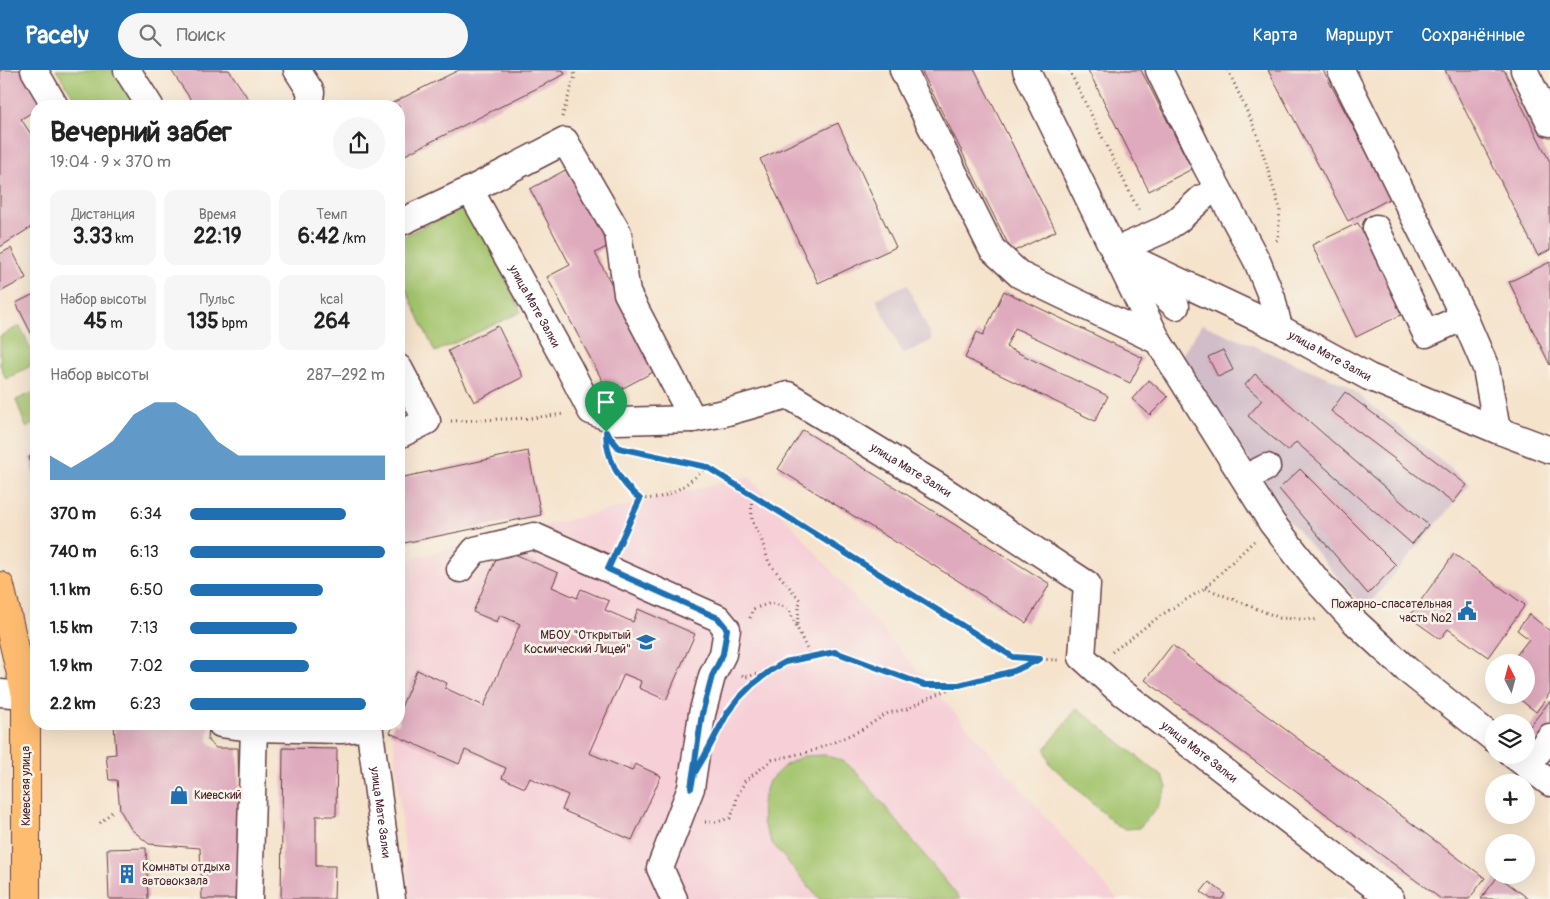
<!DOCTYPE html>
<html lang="ru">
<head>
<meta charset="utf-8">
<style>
	:root { --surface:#fff; --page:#f6f6f6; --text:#222; --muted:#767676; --accent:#1f6fb2 }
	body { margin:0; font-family:Pangolin,sans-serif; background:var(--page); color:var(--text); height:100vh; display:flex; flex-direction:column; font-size:19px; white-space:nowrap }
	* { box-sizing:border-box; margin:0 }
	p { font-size:16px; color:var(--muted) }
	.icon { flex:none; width:28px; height:28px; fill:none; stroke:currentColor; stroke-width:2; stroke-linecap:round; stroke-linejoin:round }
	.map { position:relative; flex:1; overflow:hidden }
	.side { position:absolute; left:30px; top:30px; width:375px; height:630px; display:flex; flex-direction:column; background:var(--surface); border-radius:20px; box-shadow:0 5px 20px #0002 }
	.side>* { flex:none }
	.needle { width:32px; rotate:354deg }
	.controls { position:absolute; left:1485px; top:584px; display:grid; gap:10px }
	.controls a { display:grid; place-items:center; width:50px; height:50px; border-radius:50%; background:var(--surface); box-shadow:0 5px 20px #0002; font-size:25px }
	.pin { position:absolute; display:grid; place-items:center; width:42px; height:42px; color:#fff; margin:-51px -21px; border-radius:50% 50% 50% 0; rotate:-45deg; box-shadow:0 0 5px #0007 }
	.pin .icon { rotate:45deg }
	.round { display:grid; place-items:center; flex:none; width:52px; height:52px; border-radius:26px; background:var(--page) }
	.overview { display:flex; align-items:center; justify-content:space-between; height:85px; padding:0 20px }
	h1 { font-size:28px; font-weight:800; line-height:38px }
	.metrics { display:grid; grid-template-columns:repeat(3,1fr); gap:8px; height:85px; padding:5px 20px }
	.metrics div { display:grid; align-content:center; border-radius:12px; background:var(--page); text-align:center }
	.metrics b { font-size:21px; font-weight:800 }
	.metrics small { font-size:14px; font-weight:400 }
	.metrics p { font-size:14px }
	.chart { height:140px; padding:10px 20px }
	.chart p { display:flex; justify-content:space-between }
	.chart svg { width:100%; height:90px; margin-top:5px; fill:var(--accent); opacity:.7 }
	ul { padding:0 20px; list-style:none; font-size:16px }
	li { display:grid; grid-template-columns:80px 60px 1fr; align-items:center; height:38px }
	li i { height:12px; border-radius:6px; background:var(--accent) }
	header { display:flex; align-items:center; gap:30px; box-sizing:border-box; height:70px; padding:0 25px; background:var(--accent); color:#fff }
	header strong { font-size:24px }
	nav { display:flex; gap:28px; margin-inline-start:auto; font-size:18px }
	.search { width:350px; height:45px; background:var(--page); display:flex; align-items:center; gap:12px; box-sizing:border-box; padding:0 18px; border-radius:28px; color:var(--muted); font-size:19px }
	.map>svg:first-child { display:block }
	.built { fill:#f6cfd7 }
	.industrial { fill:#d1bdc9 }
	.green { fill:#a4c56e; stroke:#77724c }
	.building { fill:#dfaabd }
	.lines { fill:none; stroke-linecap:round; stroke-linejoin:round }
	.minor-casing { stroke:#643c43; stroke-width:29 }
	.major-casing { stroke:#643c43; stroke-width:30 }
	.path { stroke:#643c43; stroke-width:3; stroke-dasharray:1 4; stroke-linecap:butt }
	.minor { stroke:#fff; stroke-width:26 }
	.major { stroke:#fdbc6f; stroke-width:28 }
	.route-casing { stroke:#fff; stroke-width:10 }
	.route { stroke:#1f6fb2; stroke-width:6 }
	.labels { text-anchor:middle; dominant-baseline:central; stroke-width:5; stroke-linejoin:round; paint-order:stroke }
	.street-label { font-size:12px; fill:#4a1f2b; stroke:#f7f3e8 }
	.poi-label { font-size:12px; fill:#4a1f2b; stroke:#f7f3e8; text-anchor:end }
</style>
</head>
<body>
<header>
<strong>Pacely</strong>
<div class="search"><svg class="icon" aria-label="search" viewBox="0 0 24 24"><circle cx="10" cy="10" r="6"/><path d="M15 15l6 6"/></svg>Поиск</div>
<nav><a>Карта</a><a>Маршрут</a><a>Сохранённые</a></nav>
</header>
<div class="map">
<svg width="1550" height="829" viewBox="0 0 1550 829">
	<rect width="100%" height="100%" fill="#f7f3e8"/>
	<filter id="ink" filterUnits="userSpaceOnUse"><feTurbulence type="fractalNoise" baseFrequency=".02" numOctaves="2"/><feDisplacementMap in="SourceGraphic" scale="10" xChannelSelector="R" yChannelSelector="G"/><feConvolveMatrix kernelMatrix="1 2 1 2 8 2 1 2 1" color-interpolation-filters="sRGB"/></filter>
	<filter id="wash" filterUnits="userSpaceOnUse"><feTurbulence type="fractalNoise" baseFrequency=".0096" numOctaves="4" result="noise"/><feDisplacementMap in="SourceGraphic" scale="20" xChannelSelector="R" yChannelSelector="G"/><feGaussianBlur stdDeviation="1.12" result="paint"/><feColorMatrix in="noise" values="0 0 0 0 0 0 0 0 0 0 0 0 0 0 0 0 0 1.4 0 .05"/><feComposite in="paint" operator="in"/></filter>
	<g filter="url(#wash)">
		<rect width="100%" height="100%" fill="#f5e3cc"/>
		<path class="built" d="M749 406 1117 829H410L392 654H399V491Z"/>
		<path class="industrial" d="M907 214 933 270 903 284 876 229Z
			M1202 254 1346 315 1470 414 1365 539 1286 447 1182 285Z"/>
		<path class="green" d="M56 0H118L142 36H80Z
			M471 134 521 242 435 282 399 205V168Z
			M20 256 36 290V293L6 309 0 295V266Z
			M36 321V353L26 357 16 330Z
			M1077 638 1163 707 1167 717 1157 738 1139 758 1126 759 1117 756 1050 694 1045 679Z
			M825 685 845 692 861 707 960 829H819L772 773 763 753 762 732 769 711 784 696 803 686Z"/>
		<g id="blocks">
			<path class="building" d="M0 0H22L41 36H36V40L21 49 36 72V154L0 177Z
				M171 0H229L253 36H195Z
				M459 0H563L565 4 399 88V36H386Z
				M921 0H975L1056 161 1012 182Z
				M1088 0H1141L1192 99 1149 121Z
				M1268 0H1323L1391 128 1348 151Z
				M1445 0H1504L1550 92V180L1538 186Z
				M838 53 896 177 818 213 760 89Z
				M575 95 616 172 595 183 657 300 610 325 547 207 570 195 530 119Z
				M1358 153 1403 244 1356 267 1312 175Z
				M11 178 26 208 0 222V184Z
				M1550 192V295L1509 212Z
				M1004 221 1143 288 1130 313 1015 258 1006 277 1108 326 1095 351 965 288 977 262 983 265Z
				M36 223V273L16 233Z
				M498 256 523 307 474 332 448 281Z
				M1223 280 1233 300 1218 307 1208 287Z
				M1255 304 1428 455 1412 474 1296 372 1288 381 1248 346 1262 330 1245 315Z
				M1149 310 1168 327 1150 345 1132 329Z
				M1345 322 1467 415 1453 433 1331 341Z
				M803 360 1050 514 1026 553 778 399Z
				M528 381 541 445 399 474V408Z
				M36 385V414L29 387Z
				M1300 399 1396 495 1368 524 1279 419Z
				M501 478 558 503 552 517 577 528 581 519 609 531 605 540 633 552 638 539 695 564 666 630 639 618 641 611 624 604 589 683 632 701 635 694 661 706 632 770 562 740 568 725 530 708 525 718 502 708 506 698 465 680 459 694 390 663 394 654H399V642L417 600 447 613 445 618 484 636 520 554 500 545 497 552 473 542Z
				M1454 484 1525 535 1488 587 1448 559 1440 569 1409 547Z
				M1529 544 1550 561V623L1536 642 1514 625H1526V592H1511L1529 569 1517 560Z
				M1172 575 1485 808 1469 829H1441L1145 610Z
				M1550 631V669L1544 677 1526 661Z
				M114 654H209L208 671 216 678H238L240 782 243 829H202L200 778 149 774 131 759 120 740 117 710H109L106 685 116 684Z
				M283 678 337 679 336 746H316V796H335L334 829H281Z
				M146 778 148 829H109L107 779Z
				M1498 806 1529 829H1481Z
				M1209 812 1225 824 1222 829H1211L1201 822Z"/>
		</g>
	</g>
	<g filter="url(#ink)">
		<use href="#blocks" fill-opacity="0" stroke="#643c43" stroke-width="1"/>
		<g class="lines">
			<g class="minor-casing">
				<g id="minor">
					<path d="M34 0 55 36"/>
					<path d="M127 0 150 36"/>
					<path d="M297 0 311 22 309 36"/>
					<path d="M903 0 992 179 1020 205 1158 271"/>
					<path d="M1026 0 1158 271 1272 453 1318 512 1355 552 1406 599 1494 669"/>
					<path d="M1159 0 1206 96 1257 191 1272 228 1279 258"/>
					<path d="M1341 0 1464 247 1486 298 1497 360"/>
					<path d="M1524 0 1550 53"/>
					<path d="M470 120 565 71 618 163 627 223 693 349"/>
					<path id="s1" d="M399 153 470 120 568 296 591 341 617 351 693 349 724 343 788 325 939 417 1087 514 1082 587 1115 617 1391 829"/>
					<path d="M1376 158 1426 264 1464 247"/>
					<path id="s2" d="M1115 181 1279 258 1369 307 1497 360 1550 380"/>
					<path d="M1115 181 1163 160 1178 150 1202 128"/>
					<path d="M1136 200 1176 236"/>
					<path d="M399 298 427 351 399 365"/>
					<path d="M1245 408 1267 397"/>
					<path d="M460 499 475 480 534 466 718 548 727 559 723 584 712 606 702 644 691 718 660 798 674 829"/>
					<path d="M0 623 26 625"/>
					<path d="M221 654 254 658 341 660 369 657"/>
					<path id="s3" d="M369 654 392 829"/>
					<path d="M1513 685 1550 713"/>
					<path d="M1527 696 1550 667"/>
					<path d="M249 829 254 658"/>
				</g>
			</g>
			<g class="major-casing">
				<path id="major" d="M0 516 26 625V829"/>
			</g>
			<path class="path" d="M1069 0 1140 143
				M1228 0 1256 61 1280 139 1278 169 1276 171
				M562 47 575 6 573 0
				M451 351 532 348 564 344
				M606 375C614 398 621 413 640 429 647 428 654 429 660 427 679 422 693 409 707 397
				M619 378 707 397 1013 587 1039 589
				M751 423 752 451 761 468 769 493 800 530 797 555
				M619 476 640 429
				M1205 518 1280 548 1319 550
				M750 548 753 539 771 533 788 538 810 586
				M1112 582 1160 546 1205 518 1254 471
				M742 605 745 607 767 602
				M732 637 753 615 770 601 785 592 835 582 924 615H956
				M705 752H717L730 748 735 738 737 727 745 711 772 690 812 681 832 673 861 660 888 643 907 639 926 629 959 615 1014 601 1039 589 1058 590
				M100 753 112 742"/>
			<use href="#minor" class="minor"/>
			<use href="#major" class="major"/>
		</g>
	</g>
	<g class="lines" filter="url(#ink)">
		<g class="route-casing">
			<path id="route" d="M606 362 619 378 707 397 1013 587 1040 589 1014 601 959 615H924L835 582 785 592 770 601 753 614 739 628 728 642 704 687 694 704 691 718 702 644 712 606 723 584 727 559 718 548 608 499 640 429C620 413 606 389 606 362Z"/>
		</g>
		<use href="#route" class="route"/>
	</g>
	<defs>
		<g id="civic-bare" transform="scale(1.5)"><path d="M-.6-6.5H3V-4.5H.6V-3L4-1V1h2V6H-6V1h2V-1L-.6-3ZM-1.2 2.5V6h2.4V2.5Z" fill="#1f6fb2" stroke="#f7f3e8" stroke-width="2.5" paint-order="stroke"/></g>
		<g id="school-bare" transform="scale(1.5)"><path d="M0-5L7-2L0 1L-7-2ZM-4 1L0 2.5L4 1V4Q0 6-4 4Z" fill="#1f6fb2" stroke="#f7f3e8" stroke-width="2.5" paint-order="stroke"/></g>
		<g id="shop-bare" transform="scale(1.5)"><path d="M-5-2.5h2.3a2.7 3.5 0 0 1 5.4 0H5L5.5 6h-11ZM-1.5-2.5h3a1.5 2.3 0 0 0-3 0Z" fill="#1f6fb2" stroke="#f7f3e8" stroke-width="2.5" paint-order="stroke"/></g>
		<g id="building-bare" transform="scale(1.5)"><path d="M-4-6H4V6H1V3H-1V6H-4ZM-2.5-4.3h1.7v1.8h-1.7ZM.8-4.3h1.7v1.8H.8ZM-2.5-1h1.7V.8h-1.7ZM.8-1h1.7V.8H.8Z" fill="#1f6fb2" stroke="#f7f3e8" stroke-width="2.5" paint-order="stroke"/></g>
	</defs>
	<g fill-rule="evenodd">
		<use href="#civic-bare" x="1467" y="541"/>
		<use href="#school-bare" x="646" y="572"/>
		<use href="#shop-bare" x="179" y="725"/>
		<use href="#building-bare" x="127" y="804"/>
	</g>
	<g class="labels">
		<g class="street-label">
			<text stroke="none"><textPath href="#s1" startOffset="211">улица Мате Залки</textPath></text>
			<text stroke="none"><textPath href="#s2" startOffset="239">улица Мате Залки</textPath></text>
			<text stroke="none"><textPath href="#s1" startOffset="676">улица Мате Залки</textPath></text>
			<text stroke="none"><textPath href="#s1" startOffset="1110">улица Мате Залки</textPath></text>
			<text transform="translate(26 716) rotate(-90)">Киевская улица</text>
			<text stroke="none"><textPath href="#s3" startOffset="89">улица Мате Залки</textPath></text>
		</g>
		<g class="poi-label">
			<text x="1452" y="534">Пожарно-спасательная<tspan x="1452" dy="14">часть №2</tspan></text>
			<text x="631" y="565">МБОУ "Открытый<tspan x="631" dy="14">Космический Лицей"</tspan></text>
			<text x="194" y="725" text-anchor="start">Киевский</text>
			<text x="142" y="797" text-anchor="start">Комнаты отдыха<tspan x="142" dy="14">автовокзала</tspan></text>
		</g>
	</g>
</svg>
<div class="controls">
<a><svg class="needle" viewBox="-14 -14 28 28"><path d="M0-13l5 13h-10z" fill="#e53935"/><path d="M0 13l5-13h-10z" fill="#767676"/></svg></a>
<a><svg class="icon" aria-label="layers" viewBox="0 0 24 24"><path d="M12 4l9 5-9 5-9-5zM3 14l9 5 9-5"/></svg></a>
<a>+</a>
<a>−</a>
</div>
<div class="pin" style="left:606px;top:362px;background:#1e9e55"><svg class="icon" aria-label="arrive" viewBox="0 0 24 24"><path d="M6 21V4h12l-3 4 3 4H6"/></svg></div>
<section class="side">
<div class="overview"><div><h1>Вечерний забег</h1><p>19:04 · 9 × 370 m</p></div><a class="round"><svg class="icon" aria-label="share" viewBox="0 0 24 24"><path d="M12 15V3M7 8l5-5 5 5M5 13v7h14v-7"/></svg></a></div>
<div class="metrics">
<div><p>Дистанция</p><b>3.33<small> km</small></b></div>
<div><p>Время</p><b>22:19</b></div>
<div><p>Темп</p><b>6:42<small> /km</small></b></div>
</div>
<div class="metrics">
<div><p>Набор высоты</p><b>45<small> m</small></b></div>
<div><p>Пульс</p><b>135<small> bpm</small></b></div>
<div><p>kcal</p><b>264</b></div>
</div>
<div class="chart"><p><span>Набор высоты</span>287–292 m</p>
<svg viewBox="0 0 160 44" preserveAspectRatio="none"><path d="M0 44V32L10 38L20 32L30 25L40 12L50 6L60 6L70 12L80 25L90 32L100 32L110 32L120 32L130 32L140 32L150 32L160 32V44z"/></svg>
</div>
<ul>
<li><b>370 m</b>6:34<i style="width:80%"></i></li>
<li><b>740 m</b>6:13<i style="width:100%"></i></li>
<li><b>1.1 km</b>6:50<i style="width:68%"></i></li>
<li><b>1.5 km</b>7:13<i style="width:55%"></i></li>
<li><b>1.9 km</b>7:02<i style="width:61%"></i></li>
<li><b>2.2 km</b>6:23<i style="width:90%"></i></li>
</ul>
</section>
</div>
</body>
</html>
